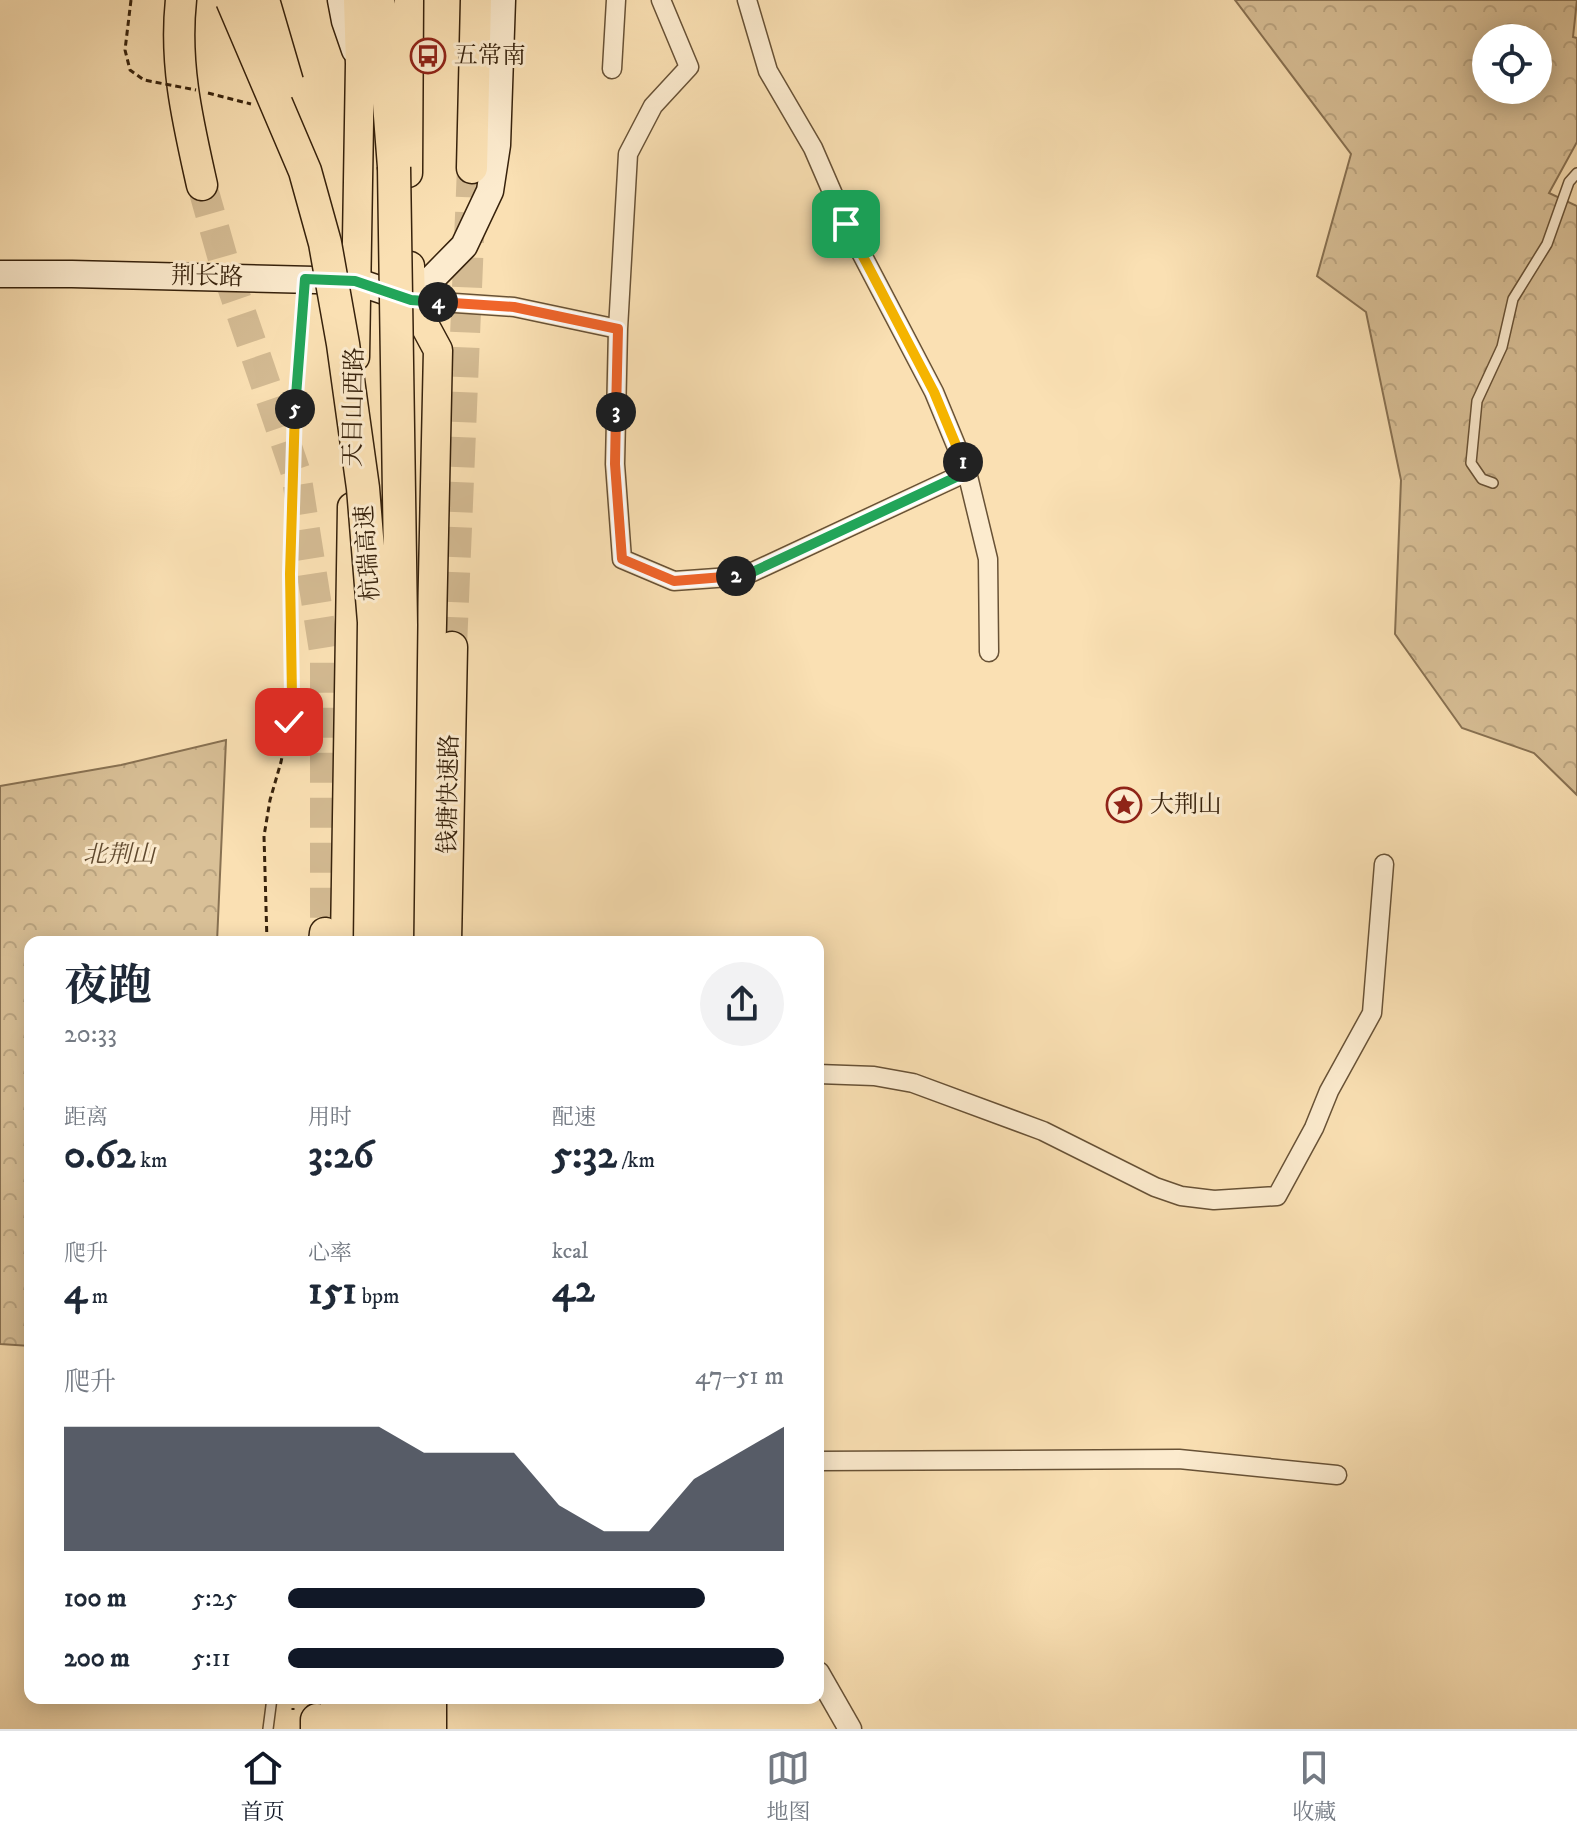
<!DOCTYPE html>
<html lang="zh">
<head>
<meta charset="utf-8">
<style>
	:root { --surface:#fff; --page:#f2f2f3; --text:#1f2937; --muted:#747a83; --line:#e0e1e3; --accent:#111827 }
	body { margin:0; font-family:"IM FELL DW Pica","Noto Serif SC",serif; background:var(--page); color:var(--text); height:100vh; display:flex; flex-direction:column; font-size:30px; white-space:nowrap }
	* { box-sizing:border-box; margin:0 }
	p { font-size:26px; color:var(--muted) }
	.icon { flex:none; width:44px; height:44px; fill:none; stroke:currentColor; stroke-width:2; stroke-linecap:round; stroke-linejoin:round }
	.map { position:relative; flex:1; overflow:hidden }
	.side { position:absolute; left:24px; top:936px; width:800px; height:768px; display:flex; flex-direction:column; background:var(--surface); border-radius:16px; box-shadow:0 4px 20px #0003 }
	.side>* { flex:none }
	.tools { position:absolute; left:1472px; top:24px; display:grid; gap:16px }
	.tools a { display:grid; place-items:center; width:80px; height:80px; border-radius:50%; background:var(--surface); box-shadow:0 4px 20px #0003; font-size:40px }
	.pin { position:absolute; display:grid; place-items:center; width:68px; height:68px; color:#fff; margin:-34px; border-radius:16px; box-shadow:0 4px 12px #0006 }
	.km { position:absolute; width:40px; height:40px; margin:-20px; border-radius:50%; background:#222; color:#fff; font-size:22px; line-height:40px; text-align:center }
	.round { display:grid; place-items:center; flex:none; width:84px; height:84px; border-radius:42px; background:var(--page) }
	.head { display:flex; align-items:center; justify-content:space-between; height:136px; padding:0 40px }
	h1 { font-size:44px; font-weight:700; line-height:60px }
	.stats { display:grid; grid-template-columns:repeat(3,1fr); gap:12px; height:136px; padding:8px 40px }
	.stats div { display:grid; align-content:center }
	.stats b { font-size:40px; font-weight:700 }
	.stats small { font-size:22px; font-weight:400 }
	.stats p { font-size:22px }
	.chart { height:224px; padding:16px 40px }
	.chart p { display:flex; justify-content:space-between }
	.chart svg { width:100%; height:144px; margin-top:8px; fill:var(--accent); opacity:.7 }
	ul { padding:0 40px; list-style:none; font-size:26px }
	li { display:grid; grid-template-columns:128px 96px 1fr; align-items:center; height:60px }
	li i { height:20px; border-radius:10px; background:var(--accent) }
	.dock { display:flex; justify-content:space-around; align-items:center; height:112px; border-top:2px solid var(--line); background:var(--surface); font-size:22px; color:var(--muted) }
	.dock a { display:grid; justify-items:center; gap:4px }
	.dock .selected { color:var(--accent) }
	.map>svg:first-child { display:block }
	.forest { fill:url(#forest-crowns); stroke:#887152; stroke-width:2; fill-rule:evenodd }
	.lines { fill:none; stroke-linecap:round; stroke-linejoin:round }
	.trunk-tunnel { stroke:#d3ba92; stroke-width:30; stroke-dasharray:30 15; stroke-linecap:butt }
	.service-casing { stroke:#685236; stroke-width:12 }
	.minor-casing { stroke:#685236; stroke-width:21 }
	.tertiary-casing { stroke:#685236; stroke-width:25 }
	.secondary-casing { stroke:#37220c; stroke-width:29 }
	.primary-casing { stroke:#37220c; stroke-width:31 }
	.trunk-casing { stroke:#37220c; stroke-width:33 }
	.motorway-casing { stroke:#37220c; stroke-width:35 }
	.path { stroke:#37220c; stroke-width:3; stroke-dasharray:6 4; stroke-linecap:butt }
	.service { stroke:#fcebce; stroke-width:9 }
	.minor { stroke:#fcebce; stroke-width:18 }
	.tertiary { stroke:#fcebce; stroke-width:22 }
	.secondary { stroke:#fcebce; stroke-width:26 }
	.primary { stroke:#fae0b3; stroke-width:28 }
	.trunk { stroke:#fae0b3; stroke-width:30 }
	.motorway { stroke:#fae0b3; stroke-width:32 }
	.motorway-bridge-casing { stroke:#37220c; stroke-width:35; stroke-linecap:butt }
	.path-bridge { stroke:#37220c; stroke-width:3; stroke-dasharray:6 4; stroke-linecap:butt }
	.motorway-bridge { stroke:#fae0b3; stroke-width:32 }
	.split-1-casing { stroke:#fff; stroke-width:16 }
	.split-2-casing { stroke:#fff; stroke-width:16 }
	.split-3-casing { stroke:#fff; stroke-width:16 }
	.split-4-casing { stroke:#fff; stroke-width:16 }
	.split-5-casing { stroke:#fff; stroke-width:16 }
	.split-6-casing { stroke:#fff; stroke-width:16 }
	.split-1 { stroke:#f5b400; stroke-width:10 }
	.split-2 { stroke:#22a559; stroke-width:10 }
	.split-3 { stroke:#f0652b; stroke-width:10 }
	.split-4 { stroke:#f0652b; stroke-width:10 }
	.split-5 { stroke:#22a559; stroke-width:10 }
	.split-6 { stroke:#f5b400; stroke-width:10 }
	.labels { text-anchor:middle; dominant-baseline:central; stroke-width:6; stroke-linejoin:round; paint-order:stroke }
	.poi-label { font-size:24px; fill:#37220c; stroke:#fcebce; text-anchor:start }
	.street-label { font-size:24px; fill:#37220c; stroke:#fcebce }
	.park-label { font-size:24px; font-style:italic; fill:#604a2f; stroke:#fcebce }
</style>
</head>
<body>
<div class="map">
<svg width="1577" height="1729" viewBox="0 0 1577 1729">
	<defs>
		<pattern id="forest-crowns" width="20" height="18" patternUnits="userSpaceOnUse" patternTransform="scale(2)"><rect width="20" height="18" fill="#d9c097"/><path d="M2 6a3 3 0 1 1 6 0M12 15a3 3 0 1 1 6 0" fill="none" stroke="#bba581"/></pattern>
	</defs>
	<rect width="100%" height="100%" fill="#fae0b3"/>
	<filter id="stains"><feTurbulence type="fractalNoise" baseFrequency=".0025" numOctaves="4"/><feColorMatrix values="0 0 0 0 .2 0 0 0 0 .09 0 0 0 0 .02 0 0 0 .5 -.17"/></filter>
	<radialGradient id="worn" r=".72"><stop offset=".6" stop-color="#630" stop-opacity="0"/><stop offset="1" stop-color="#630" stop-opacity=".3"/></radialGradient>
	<path class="forest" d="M1235 0H1577L1573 37 1577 38V142L1549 193 1577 206V795L1534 753 1462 728 1395 634 1401 480 1366 312 1317 276 1351 154ZM1486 38H1538V90H1486Z
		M226 740 217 942H30V1346L0 1344V786L121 765Z"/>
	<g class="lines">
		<path class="trunk-tunnel" d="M202 185 225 266 296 473 325 657V933
			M452 647 472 168"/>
		<g class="service-casing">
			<path id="service" d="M1493 483 1482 479 1471 463 1477 401 1502 347 1513 299 1547 244 1569 182 1577 173
				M268 1729 272 1698"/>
		</g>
		<g class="minor-casing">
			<path id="minor" d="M661 0 689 67 653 106 628 154 618 329 615 464 622 559 674 581 744 576 967 472 988 559 989 652
				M747 0 768 71 813 148 846 224 934 392 967 472
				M612 69 616 0
				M411 300 514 307 618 329
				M818 1074 874 1076 913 1083 1043 1131 1155 1187 1181 1196 1214 1200 1277 1196 1314 1128 1329 1091 1372 1013 1384 864
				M818 1461 1179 1459 1337 1475"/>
		</g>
		<g class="tertiary-casing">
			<path id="tertiary" d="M818 1673 850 1729"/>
		</g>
		<g class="secondary-casing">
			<path id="secondary" d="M341 0 345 21 355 50
				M0 274H72L355 281 411 300 464 246 490 191 497 145 502 0"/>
		</g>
		<g class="primary-casing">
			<path id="primary" d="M408 173 409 0
				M410 266 411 300 438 350 425 942
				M355 357 360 64 358 0
				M345 942 352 507
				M335 1698V1729
				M414 1729V1698"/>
		</g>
		<g class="trunk-casing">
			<path id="trunk" d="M181 0C174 65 188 122 202 185
				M472 168 476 0
				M324 942 325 933
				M446 942 452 647"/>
		</g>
		<g class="motorway-casing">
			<path id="motorway" d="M378 0 383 26 394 167
				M430 1698V1729
				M317 1720V1729
				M362 1729V1698
				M387 1729V1698"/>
		</g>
		<path class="path" d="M208 93 251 104
			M267 942 264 836 270 800 281 762 289 722 292 697 290 574 295 413 303 301
			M293 1698V1710"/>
		<use href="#service" class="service"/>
		<use href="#minor" class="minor"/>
		<use href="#tertiary" class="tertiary"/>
		<use href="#secondary" class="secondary"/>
		<use href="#primary" class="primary"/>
		<use href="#trunk" class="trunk"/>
		<use href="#motorway" class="motorway"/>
		<g class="motorway-bridge-casing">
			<path id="motorway-bridge" d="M232 0 305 171 325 243 343 344 363 488 374 622 370 942
				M263 0 287 82
				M394 167 401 625 397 942"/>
		</g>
		<path class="path-bridge" d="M131 0 125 50 130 70 144 80 196 90"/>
		<use href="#motorway-bridge" class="motorway-bridge"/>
	</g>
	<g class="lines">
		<g class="split-1-casing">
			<path id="split-1" d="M846 224 934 392 963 462"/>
		</g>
		<g class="split-2-casing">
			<path id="split-2" d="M736 576H744L967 472 963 462"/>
		</g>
		<g class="split-3-casing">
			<path id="split-3" d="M616 412 615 464 622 559 674 581 736 576"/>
		</g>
		<g class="split-4-casing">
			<path id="split-4" d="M438 302 514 307 618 329 616 412"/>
		</g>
		<g class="split-5-casing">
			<path id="split-5" d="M295 409 305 279 355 281 411 300 438 302"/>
		</g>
		<g class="split-6-casing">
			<path id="split-6" d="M289 722 292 697 290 574 295 409"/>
		</g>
		<use href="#split-1" class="split-1"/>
		<use href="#split-2" class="split-2"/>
		<use href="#split-3" class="split-3"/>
		<use href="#split-4" class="split-4"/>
		<use href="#split-5" class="split-5"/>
		<use href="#split-6" class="split-6"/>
	</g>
	<defs>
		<g id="bus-ring" transform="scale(1.8)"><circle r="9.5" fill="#fcebce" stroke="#8f2418" stroke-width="1.5"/><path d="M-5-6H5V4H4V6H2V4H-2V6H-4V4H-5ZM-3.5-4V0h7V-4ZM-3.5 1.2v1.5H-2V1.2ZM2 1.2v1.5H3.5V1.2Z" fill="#8f2418"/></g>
		<g id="sight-ring" transform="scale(1.8)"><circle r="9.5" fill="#fcebce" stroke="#8f2418" stroke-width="1.5"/><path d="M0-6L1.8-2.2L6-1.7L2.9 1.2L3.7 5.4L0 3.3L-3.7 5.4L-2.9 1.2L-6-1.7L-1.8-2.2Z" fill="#8f2418"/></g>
	</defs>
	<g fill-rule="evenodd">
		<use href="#bus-ring" x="428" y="56"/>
		<use href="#sight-ring" x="1124" y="805"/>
	</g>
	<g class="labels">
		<g class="poi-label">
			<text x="454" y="56">五常南</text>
			<text x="1150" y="805">大荆山</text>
		</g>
		<g class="street-label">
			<text transform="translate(207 277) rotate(1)">荆长路</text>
			<text transform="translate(354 407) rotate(-89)">天目山西路</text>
			<text transform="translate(368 553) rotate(-94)">杭瑞高速</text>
			<text transform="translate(449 794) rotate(-89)">钱塘快速路</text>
		</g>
		<g class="park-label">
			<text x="119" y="855">北荆山</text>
		</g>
	</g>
	<rect width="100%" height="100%" filter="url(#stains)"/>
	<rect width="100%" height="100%" fill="url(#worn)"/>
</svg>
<div class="tools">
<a><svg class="icon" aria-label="locate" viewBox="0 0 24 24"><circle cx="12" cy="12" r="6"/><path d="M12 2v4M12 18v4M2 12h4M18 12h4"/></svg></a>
</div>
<div class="pin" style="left:846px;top:224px;background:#1e9e55"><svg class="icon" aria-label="arrive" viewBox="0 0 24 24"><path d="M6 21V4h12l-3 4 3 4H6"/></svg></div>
<div class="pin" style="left:289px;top:722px;background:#d93025"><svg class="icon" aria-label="check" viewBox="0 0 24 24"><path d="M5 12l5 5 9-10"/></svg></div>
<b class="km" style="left:963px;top:462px">1</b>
<b class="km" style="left:736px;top:576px">2</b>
<b class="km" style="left:616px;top:412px">3</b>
<b class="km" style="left:438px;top:302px">4</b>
<b class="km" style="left:295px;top:409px">5</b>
<section class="side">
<div class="head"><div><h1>夜跑</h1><p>20:33</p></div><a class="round"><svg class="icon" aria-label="share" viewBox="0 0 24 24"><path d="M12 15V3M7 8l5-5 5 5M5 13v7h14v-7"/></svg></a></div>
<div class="stats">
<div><p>距离</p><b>0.62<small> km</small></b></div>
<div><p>用时</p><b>3:26</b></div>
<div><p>配速</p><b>5:32<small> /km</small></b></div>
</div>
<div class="stats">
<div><p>爬升</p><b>4<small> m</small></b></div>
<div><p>心率</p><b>151<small> bpm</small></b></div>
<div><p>kcal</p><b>42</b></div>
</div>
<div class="chart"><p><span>爬升</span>47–51 m</p>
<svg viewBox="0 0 160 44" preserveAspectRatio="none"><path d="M0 44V6L10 6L20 6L30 6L40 6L50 6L60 6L70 6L80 14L90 14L100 14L110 30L120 38L130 38L140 22L150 14L160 6V44z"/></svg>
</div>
<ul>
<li><b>100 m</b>5:25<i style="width:84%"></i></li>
<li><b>200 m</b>5:11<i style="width:100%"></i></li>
</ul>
</section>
</div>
<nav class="dock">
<a class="selected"><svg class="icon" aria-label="home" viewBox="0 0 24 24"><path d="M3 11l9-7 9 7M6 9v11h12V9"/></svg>首页</a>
<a><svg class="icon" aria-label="map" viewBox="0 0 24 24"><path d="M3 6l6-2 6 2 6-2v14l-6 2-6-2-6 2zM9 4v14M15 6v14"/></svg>地图</a>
<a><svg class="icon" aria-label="saved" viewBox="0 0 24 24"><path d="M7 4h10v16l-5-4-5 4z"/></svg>收藏</a>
</nav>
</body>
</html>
